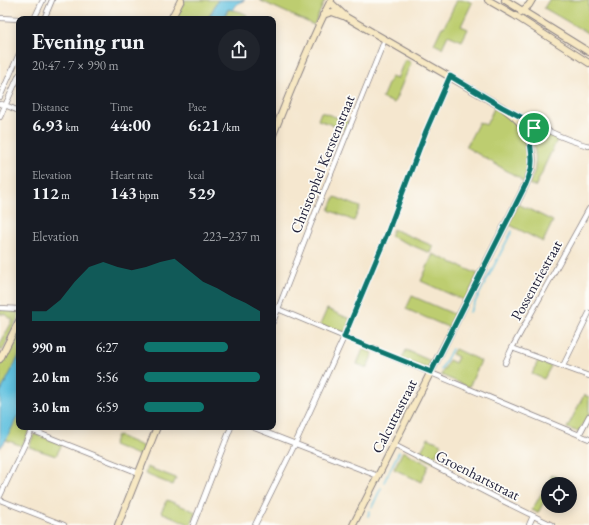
<!DOCTYPE html>
<html lang="en">
<head>
<meta charset="utf-8">
<style>
	:root { --surface:#171b24; --page:#20242c; --text:#f1f3f6; --muted:#9ea1a6; --accent:#0f766e }
	body { margin:0; font-family:"EB Garamond",serif; background:var(--page); color:var(--text); height:100vh; display:flex; flex-direction:column; font-size:15px; white-space:nowrap }
	* { box-sizing:border-box; margin:0 }
	p { font-size:13px; color:var(--muted) }
	.icon { flex:none; width:22px; height:22px; fill:none; stroke:currentColor; stroke-width:2; stroke-linecap:round; stroke-linejoin:round }
	.map { position:relative; flex:1; overflow:hidden }
	.side { position:absolute; left:16px; top:16px; width:260px; height:414px; display:flex; flex-direction:column; background:var(--surface); border-radius:8px; box-shadow:0 2px 10px #0003 }
	.side>* { flex:none }
	.fabs { position:absolute; left:541px; top:477px; display:grid; gap:8px }
	.fabs a { display:grid; place-items:center; width:36px; height:36px; border-radius:50%; background:var(--surface); box-shadow:0 2px 10px #0003; font-size:20px }
	.pin { position:absolute; display:grid; place-items:center; width:34px; height:34px; color:#fff; margin:-17px; border:2px solid #fff; border-radius:50%; box-shadow:0 1px 4px #0007 }
	.round { display:grid; place-items:center; flex:none; width:42px; height:42px; border-radius:21px; background:var(--page) }
	.overview { display:flex; align-items:center; justify-content:space-between; height:68px; padding:0 16px }
	h1 { font-size:22px; font-weight:700; line-height:30px }
	.metrics { display:grid; grid-template-columns:repeat(3,1fr); gap:6px; height:68px; padding:4px 16px }
	.metrics div { display:grid; align-content:center }
	.metrics b { font-size:17px; font-weight:700 }
	.metrics small { font-size:11px; font-weight:400 }
	.metrics p { font-size:11px }
	.chart { height:112px; padding:8px 16px }
	.chart p { display:flex; justify-content:space-between }
	.chart svg { width:100%; height:72px; margin-top:4px; fill:var(--accent); opacity:.7 }
	ul { padding:0 16px; list-style:none; font-size:13px }
	li { display:grid; grid-template-columns:64px 48px 1fr; align-items:center; height:30px }
	li i { height:10px; border-radius:5px; background:var(--accent) }
	.map>svg:first-child { display:block }
	.grass { fill:#bdcd70; stroke:#707856 }
	.water { fill:#61c1df; stroke:#42728d }
	.lines { fill:none; stroke-linecap:round; stroke-linejoin:round }
	.stream { stroke:#61c1df; stroke-width:1.5 }
	.street-casing { stroke:#8c8485; stroke-width:6 }
	.secondary-casing { stroke:#8c8485; stroke-width:8 }
	.street { stroke:#fff; stroke-width:4.5 }
	.secondary { stroke:#f7e8c3; stroke-width:6 }
	.route-casing { stroke:#fff; stroke-width:8 }
	.route { stroke:#0f766e; stroke-width:5 }
	.labels { text-anchor:middle; dominant-baseline:central; stroke-width:3.5; stroke-linejoin:round; paint-order:stroke }
	.street-label { font-size:15px; fill:#22223b; stroke:#fdfcf7 }
</style>
</head>
<body>
<div class="map">
<svg width="589" height="525" viewBox="0 0 589 525">
	<rect width="100%" height="100%" fill="#fdfcf7"/>
	<filter id="ink" filterUnits="userSpaceOnUse"><feTurbulence type="fractalNoise" baseFrequency=".025" numOctaves="2"/><feDisplacementMap in="SourceGraphic" scale="8" xChannelSelector="R" yChannelSelector="G"/><feConvolveMatrix kernelMatrix="1 2 1 2 8 2 1 2 1" color-interpolation-filters="sRGB"/></filter>
	<filter id="wash" filterUnits="userSpaceOnUse"><feTurbulence type="fractalNoise" baseFrequency=".012" numOctaves="4" result="noise"/><feDisplacementMap in="SourceGraphic" scale="16" xChannelSelector="R" yChannelSelector="G"/><feGaussianBlur stdDeviation="0.9" result="paint"/><feColorMatrix in="noise" values="0 0 0 0 0 0 0 0 0 0 0 0 0 0 0 0 0 1.4 0 .05"/><feComposite in="paint" operator="in"/></filter>
	<g filter="url(#wash)">
		<rect width="100%" height="100%" fill="#f5e7cf"/>
		<path class="grass" d="M185 0H218L208 19H176Z
			M259 0H325L314 25Z
			M457 0H466L472 3 461 26 468 29 462 41 448 35 442 48 434 44 442 27H444Z
			M549 0H589V34L544 8Z
			M229 9 241 12 247 15 245 19H223Z
			M405 59 411 63 394 103 382 98 391 77 397 79Z
			M495 106 507 113 521 127 528 142 530 162 524 182 520 180 521 179 466 147 479 122 486 125Z
			M321 112 350 122 347 130 318 120Z
			M538 129 544 131 558 138 544 167 542 173 535 187 529 184C532 178 535 172 535 165 537 154 532 143 534 132Z
			M335 197 360 207 354 221 329 210Z
			M518 204 553 221 543 242 508 224Z
			M393 229 433 246 430 253 390 236Z
			M433 254 478 274 465 301 421 281Z
			M412 296 456 315 450 328 406 309Z
			M0 309 16 311 18 312 19 316 2 351 0 350V344L13 320 4 314H0Z
			M327 309 350 319 344 333 342 334 320 325Z
			M19 326V356L0 393V365Z
			M363 349 373 353 367 368 357 364Z
			M455 349 481 361 469 387 441 375 449 360 455 363 458 357 452 354Z
			M406 350 433 362 429 369 402 359Z
			M538 361 551 366 544 379 532 374Z
			M584 395 589 397V414L579 431H576L567 428Z
			M19 413V427H31L22 446 6 440Z
			M34 434 62 444 56 456 29 447Z
			M117 435 144 447 140 456 113 445Z
			M428 438 441 444 432 462 419 455Z
			M403 451 429 465 421 482 394 469Z
			M147 467 176 478 173 485 145 474Z
			M552 475 557 477 553 484H548V494L538 513 532 510Z
			M167 500 196 512 191 525 161 512Z"/>
		<path class="water" d="M218 0H245L237 4 233 10 228 9 223 19H208Z
			M19 356V413L6 440 0 448V393Z"/>
		<g class="lines">
			<path class="stream" d="M470 312 512 231
				M441 370 452 349
				M384 482 399 452
				M372 507 381 488
				M368 516 370 511"/>
		</g>
	</g>
	<g filter="url(#ink)">
		<g class="lines">
			<g class="street-casing">
				<path id="street" d="M0 18 20 19
					M34 19 43 0
					M44 19 52 0
					M0 97 19 54
					M0 104 5 105 19 111
					M511 111C536 125 561 139 589 146
					M0 117 19 75
					M273 307 589 439
					M0 308 19 309
					M273 322 316 211 385 39
					M512 348 589 376
					M505 363 512 348 589 209
					M563 366 589 313
					M252 427 378 476
					M31 430 139 473
					M579 435 589 416
					M394 445 495 497 552 525
					M0 496 33 427
					M0 500 64 525
					M193 525 231 427
					M255 525 295 444 344 337 387 234 426 131 450 77
					M529 525 533 516"/>
			</g>
			<g class="secondary-casing">
				<path id="secondary" d="M488 0 514 15 589 63
					M505 0 589 52
					M330 2 346 17 502 107C518 119 528 128 531 149 533 156 533 164 531 171 528 181 522 192 517 202L353 525
					M521 12 529 5 532 0
					M323 15 332 12 343 16
					M171 19 181 0
					M273 135C291 89 309 44 331 0
					M530 139C531 131 532 128 540 127
					M0 359 19 321
					M118 525 157 427"/>
			</g>
			<use href="#street" class="street"/>
			<use href="#secondary" class="secondary"/>
		</g>
	</g>
	<g class="lines" filter="url(#ink)">
		<g class="route-casing">
			<path id="route" d="M450 76 502 107 540 127C539 127 535 128 534 128 526 133 533 154 532 162 532 170 529 177 526 184L431 372 344 337 387 234 426 131Z"/>
		</g>
		<use href="#route" class="route"/>
	</g>
	<g class="labels">
		<g class="street-label">
			<text transform="translate(322 164) rotate(-68)">Christophel Kerstenstraat</text>
			<text transform="translate(536 280) rotate(-61)">Possentriestraat</text>
			<text transform="translate(394 416) rotate(-63)">Calcuttastraat</text>
			<text transform="translate(478 475) rotate(27)">Groenhartstraat</text>
		</g>
	</g>
</svg>
<div class="fabs">
<a><svg class="icon" aria-label="locate" viewBox="0 0 24 24"><circle cx="12" cy="12" r="6"/><path d="M12 2v4M12 18v4M2 12h4M18 12h4"/></svg></a>
</div>
<div class="pin" style="left:534px;top:128px;background:#1e9e55"><svg class="icon" aria-label="arrive" viewBox="0 0 24 24"><path d="M6 21V4h12l-3 4 3 4H6"/></svg></div>
<section class="side">
<div class="overview"><div><h1>Evening run</h1><p>20:47 · 7 × 990 m</p></div><a class="round"><svg class="icon" aria-label="share" viewBox="0 0 24 24"><path d="M12 15V3M7 8l5-5 5 5M5 13v7h14v-7"/></svg></a></div>
<div class="metrics">
<div><p>Distance</p><b>6.93<small> km</small></b></div>
<div><p>Time</p><b>44:00</b></div>
<div><p>Pace</p><b>6:21<small> /km</small></b></div>
</div>
<div class="metrics">
<div><p>Elevation</p><b>112<small> m</small></b></div>
<div><p>Heart rate</p><b>143<small> bpm</small></b></div>
<div><p>kcal</p><b>529</b></div>
</div>
<div class="chart"><p><span>Elevation</span>223–237 m</p>
<svg viewBox="0 0 160 44" preserveAspectRatio="none"><path d="M0 44V38L10 38L20 31L30 20L40 11L50 8L60 11L70 13L80 11L90 8L100 6L110 13L120 20L130 24L140 29L150 33L160 38V44z"/></svg>
</div>
<ul>
<li><b>990 m</b>6:27<i style="width:72%"></i></li>
<li><b>2.0 km</b>5:56<i style="width:100%"></i></li>
<li><b>3.0 km</b>6:59<i style="width:52%"></i></li>
</ul>
</section>
</div>
</body>
</html>
